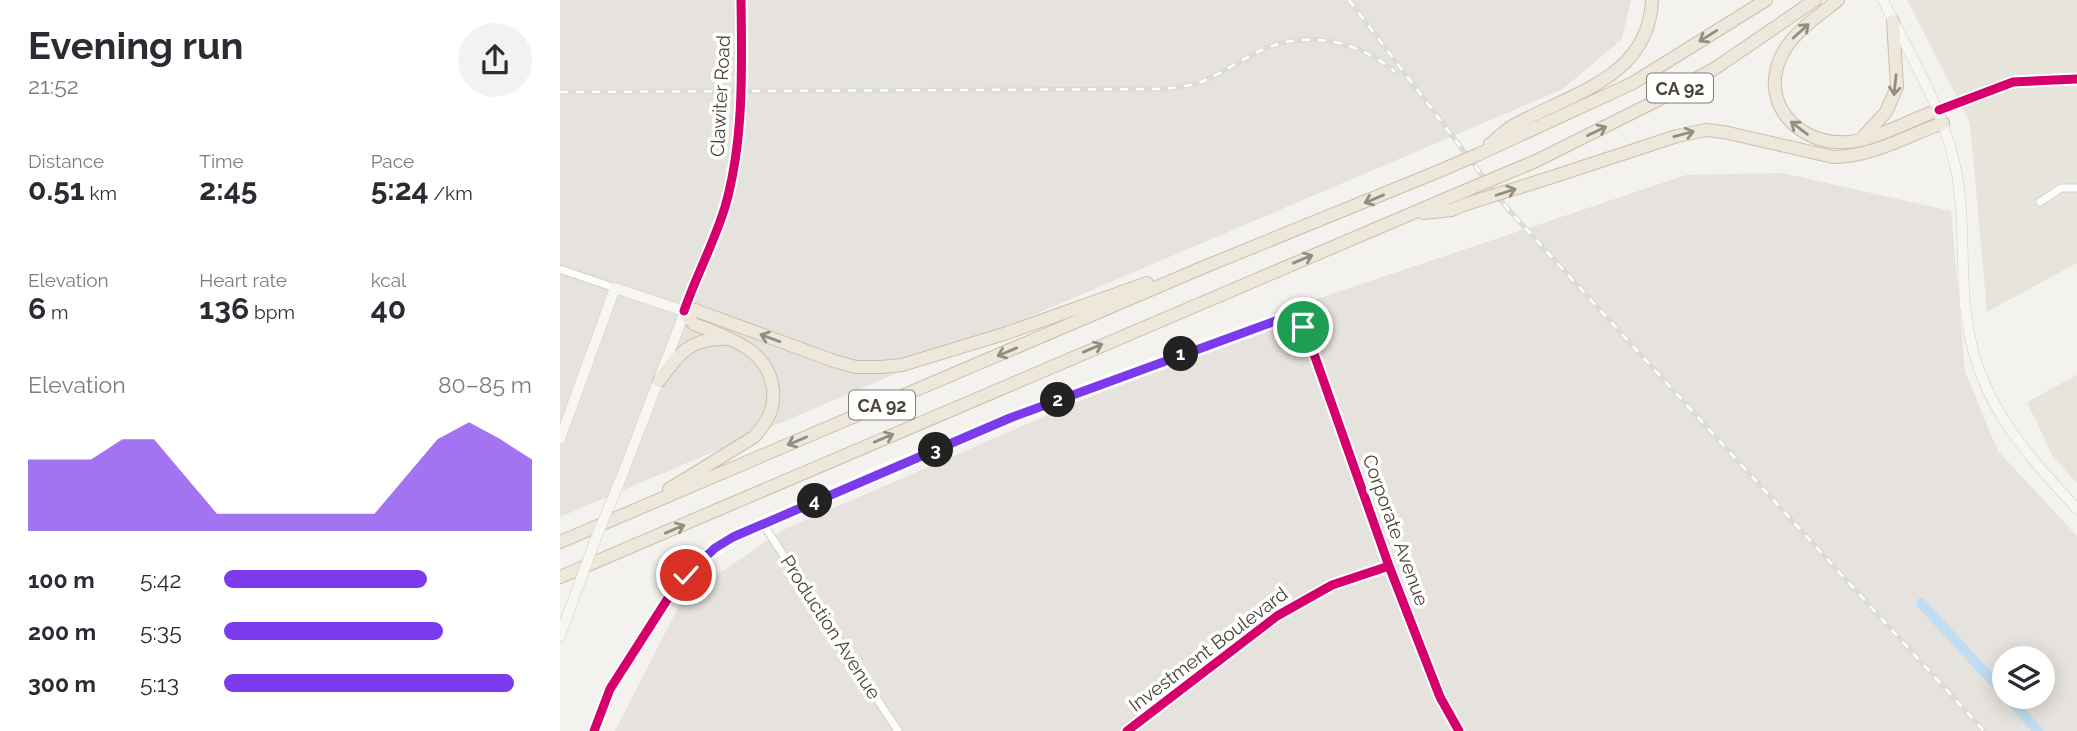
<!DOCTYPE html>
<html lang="en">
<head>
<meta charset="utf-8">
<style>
	:root { --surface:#fff; --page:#f2f2f3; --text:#2b2b33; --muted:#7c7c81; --accent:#7c3aed }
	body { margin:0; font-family:Raleway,sans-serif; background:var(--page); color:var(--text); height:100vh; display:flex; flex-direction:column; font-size:26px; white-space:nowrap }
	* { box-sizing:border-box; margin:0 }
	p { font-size:23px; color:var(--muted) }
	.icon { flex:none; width:38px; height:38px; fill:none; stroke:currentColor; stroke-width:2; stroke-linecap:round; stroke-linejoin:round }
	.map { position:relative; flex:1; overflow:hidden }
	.details { display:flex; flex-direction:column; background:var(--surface); width:560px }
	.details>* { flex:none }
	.tools { position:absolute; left:1432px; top:646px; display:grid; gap:14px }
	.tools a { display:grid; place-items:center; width:63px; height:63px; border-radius:50%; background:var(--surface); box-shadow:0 4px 18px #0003; font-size:35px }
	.pin { position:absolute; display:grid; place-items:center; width:60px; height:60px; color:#fff; margin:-30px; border:4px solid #fff; border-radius:50%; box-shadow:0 2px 7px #0007 }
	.km { position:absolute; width:35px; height:35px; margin:-18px; border-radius:50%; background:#222; color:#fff; font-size:19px; line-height:35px; text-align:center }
	.round { display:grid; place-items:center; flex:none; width:74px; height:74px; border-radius:37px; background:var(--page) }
	.overview { display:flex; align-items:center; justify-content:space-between; height:119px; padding:0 28px }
	h1 { font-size:38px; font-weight:700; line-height:52px }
	.metrics { display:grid; grid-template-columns:repeat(3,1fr); gap:10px; height:119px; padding:7px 28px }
	.metrics div { display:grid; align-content:center }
	.metrics b { font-size:30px; font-weight:700 }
	.metrics small { font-size:19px; font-weight:400 }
	.metrics p { font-size:19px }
	.chart { height:196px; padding:14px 28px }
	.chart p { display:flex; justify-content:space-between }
	.chart svg { width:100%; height:126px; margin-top:7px; fill:var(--accent); opacity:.7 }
	ul { padding:0 28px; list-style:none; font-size:23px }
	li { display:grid; grid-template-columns:112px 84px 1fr; align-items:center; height:52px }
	li i { height:18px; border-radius:9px; background:var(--accent) }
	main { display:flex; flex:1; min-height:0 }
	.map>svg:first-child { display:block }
	.residential { fill:#e7e4dc }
	.industrial { fill:#e6e2de; fill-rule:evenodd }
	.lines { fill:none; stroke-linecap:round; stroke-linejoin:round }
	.canal { stroke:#c0ddf1; stroke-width:10 }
	.street-casing { stroke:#d2d0cb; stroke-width:9 }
	.secondary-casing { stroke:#d3cfc5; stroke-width:11 }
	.highway-casing { stroke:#ccbfa9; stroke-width:14 }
	.street { stroke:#fdfdfc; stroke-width:7 }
	.secondary { stroke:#f7f6f1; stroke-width:10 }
	.highway { stroke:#ede8db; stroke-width:12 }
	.rail-casing { stroke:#dbdbda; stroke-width:5 }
	.rail { stroke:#fff; stroke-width:2.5; stroke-dasharray:8; stroke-linecap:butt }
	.secondary-bridge-casing { stroke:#d3cfc5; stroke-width:11; stroke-linecap:butt }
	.highway-bridge-casing { stroke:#ccbfa9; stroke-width:14; stroke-linecap:butt }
	.secondary-bridge { stroke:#f7f6f1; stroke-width:10 }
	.highway-bridge { stroke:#ede8db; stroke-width:12 }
	.cycleway-casing { stroke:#fff; stroke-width:13 }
	.cycleway { stroke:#d6006c; stroke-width:9 }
	.oneway { stroke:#948e82 }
	.route-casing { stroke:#fff; stroke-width:14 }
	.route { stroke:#7c3aed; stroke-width:9 }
	.labels { text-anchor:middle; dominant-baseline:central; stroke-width:7; stroke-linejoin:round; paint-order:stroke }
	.shield { fill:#fff; stroke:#817c74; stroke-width:2 }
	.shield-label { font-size:18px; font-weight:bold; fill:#4b4439 }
	.street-label { font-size:19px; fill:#4b4439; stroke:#fff }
</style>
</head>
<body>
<main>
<section class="details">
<div class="overview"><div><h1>Evening run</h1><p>21:52</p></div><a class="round"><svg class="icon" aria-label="share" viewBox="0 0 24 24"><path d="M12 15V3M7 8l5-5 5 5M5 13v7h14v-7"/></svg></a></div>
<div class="metrics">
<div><p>Distance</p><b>0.51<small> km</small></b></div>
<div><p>Time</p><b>2:45</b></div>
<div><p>Pace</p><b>5:24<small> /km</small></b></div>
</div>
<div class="metrics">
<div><p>Elevation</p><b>6<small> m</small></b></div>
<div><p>Heart rate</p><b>136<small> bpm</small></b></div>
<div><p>kcal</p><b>40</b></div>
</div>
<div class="chart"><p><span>Elevation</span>80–85 m</p>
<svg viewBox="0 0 160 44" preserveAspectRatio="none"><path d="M0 44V19L10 19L20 19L30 12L40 12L50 25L60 38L70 38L80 38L90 38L100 38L110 38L120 25L130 12L140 6L150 12L160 19V44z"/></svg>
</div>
<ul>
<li><b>100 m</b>5:42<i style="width:66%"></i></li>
<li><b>200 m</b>5:35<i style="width:71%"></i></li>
<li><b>300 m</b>5:13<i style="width:94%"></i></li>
</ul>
</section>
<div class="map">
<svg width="1517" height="731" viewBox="0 0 1517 731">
	<rect width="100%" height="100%" fill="#f4f2ee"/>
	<path class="residential" d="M1347 0H1517V263L1427 312 1410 123Z
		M1517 375V483L1493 457 1467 402Z"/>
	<path class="industrial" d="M0 0H1071L1062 39 1003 89 0 517Z
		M1222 173 1391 211 1405 372 1438 451 1517 536V731H55L123 598 223 530 748 302 1126 175ZM1444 658H1482V696H1444Z"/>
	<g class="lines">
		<path class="canal" d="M1361 603 1444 693
			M1447 696 1478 731"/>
		<g class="street-casing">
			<path id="street" d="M1480 202 1501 188H1517
				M0 269 55 288
				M203 524 338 731
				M34 731 50 689 112 592 142 560 173 537C351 455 535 383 721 319 736 317 742 323 748 337L829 566 880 697 899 731
				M567 731 717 616 772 585 829 566"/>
		</g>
		<g class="secondary-casing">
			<path id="secondary" d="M1323 0C1349 54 1382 106 1395 165 1406 215 1400 264 1406 314 1416 399 1462 449 1517 509
				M1379 110 1453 82 1517 79
				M0 439 55 288 124 311
				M63 473 165 207 176 155 182 51 181 0
				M0 636 7 617"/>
		</g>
		<g class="highway-casing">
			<path id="highway" d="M1278 0C1260 15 1236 30 1224 51 1196 99 1236 146 1288 142 1316 140 1351 119 1379 110
				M1304 136 1326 112 1337 87 1333 21
				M930 144C937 139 943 132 951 127 1007 94 1089 80 1092 0
				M919 154 1073 83 1206 0
				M976 161 1094 102 1154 69 1255 0
				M989 178 1117 136 1146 130 1164 132 1273 157C1312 157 1346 136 1383 123
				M864 213 892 210 903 205
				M124 311 135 310 274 361 296 367H321L342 365 447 333 587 283
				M99 381C118 355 129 338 165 339
				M109 489 194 437C207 422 215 410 213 389 209 356 182 343 154 332 148 329 140 327 134 324 130 321 127 315 124 311
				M0 542 644 267 877 172
				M0 577 895 195"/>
		</g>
		<use href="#street" class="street"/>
		<use href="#secondary" class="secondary"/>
		<use href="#highway" class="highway"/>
		<g class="rail-casing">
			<path id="rail" d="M789 0 947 208 1424 731
				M0 92 604 89C618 87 633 86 646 80 667 70 687 56 709 47 752 31 800 42 835 72"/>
		</g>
		<use href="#rail" class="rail"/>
		<g class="secondary-bridge-casing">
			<path id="secondary-bridge" d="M7 617 36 538 63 473"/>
		</g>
		<g class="highway-bridge-casing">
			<path id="highway-bridge" d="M877 172 919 154
				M895 195 976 161
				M903 205 989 178"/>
		</g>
		<use href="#secondary-bridge" class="secondary-bridge"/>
		<use href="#highway-bridge" class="highway-bridge"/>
		<g class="cycleway-casing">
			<path id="cycleway" d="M1379 110 1453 82 1517 79
				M124 311C136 276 154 243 165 207 184 141 182 69 181 0
				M34 731 50 689 112 592 142 560 173 537C351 455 535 383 721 319 736 317 742 323 748 337L829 566 880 697 899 731
				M567 731 717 616 772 585 829 566"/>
		</g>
		<use href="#cycleway" class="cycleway"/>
	</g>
	<defs><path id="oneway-shaft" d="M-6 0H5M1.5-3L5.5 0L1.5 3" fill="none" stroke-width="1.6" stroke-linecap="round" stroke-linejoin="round" transform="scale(1.75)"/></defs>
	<g class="oneway">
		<use href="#oneway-shaft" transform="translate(1241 31) rotate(-42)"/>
		<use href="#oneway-shaft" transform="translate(1148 36) rotate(148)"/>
		<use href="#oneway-shaft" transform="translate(1335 85) rotate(96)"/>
		<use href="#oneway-shaft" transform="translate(1239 128) rotate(-143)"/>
		<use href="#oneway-shaft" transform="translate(1037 131) rotate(-26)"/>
		<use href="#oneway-shaft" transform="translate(1124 134) rotate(-15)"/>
		<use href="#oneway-shaft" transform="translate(946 192) rotate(-18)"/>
		<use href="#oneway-shaft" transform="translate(814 199) rotate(157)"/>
		<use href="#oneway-shaft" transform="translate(743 259) rotate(-23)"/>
		<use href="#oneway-shaft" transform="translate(210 338) rotate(-160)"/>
		<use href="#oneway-shaft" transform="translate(533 348) rotate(-23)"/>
		<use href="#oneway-shaft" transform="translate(447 352) rotate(157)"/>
		<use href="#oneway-shaft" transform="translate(324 438) rotate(-23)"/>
		<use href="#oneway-shaft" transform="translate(237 441) rotate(157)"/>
		<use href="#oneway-shaft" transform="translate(115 529) rotate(-23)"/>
	</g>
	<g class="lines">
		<g class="route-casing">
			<path id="route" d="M126 575 155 548 173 537 450 418 721 319 736 320 743 327"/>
		</g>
		<use href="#route" class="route"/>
	</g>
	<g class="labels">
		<g class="shield">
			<rect x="1087" y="73.5" width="66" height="29" rx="5"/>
			<rect x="289" y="390.5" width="66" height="29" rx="5"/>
		</g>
		<g class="shield-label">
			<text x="1120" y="88">CA 92</text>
			<text x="322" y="405">CA 92</text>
		</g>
		<g class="street-label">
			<text transform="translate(160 96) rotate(-87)">Clawiter Road</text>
			<text transform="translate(836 530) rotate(70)">Corporate Avenue</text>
			<text transform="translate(271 627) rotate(57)">Production Avenue</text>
			<text transform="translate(648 649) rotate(-37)">Investment Boulevard</text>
		</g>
	</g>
</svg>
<div class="tools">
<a><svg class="icon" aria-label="layers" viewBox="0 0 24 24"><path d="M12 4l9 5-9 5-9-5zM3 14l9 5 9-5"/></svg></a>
</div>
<div class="pin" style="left:743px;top:327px;background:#1e9e55"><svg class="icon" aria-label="arrive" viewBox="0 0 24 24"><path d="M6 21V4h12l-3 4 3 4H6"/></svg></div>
<div class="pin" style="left:126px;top:575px;background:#d93025"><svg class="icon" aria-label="check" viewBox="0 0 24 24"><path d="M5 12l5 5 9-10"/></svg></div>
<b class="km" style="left:621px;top:354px">1</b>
<b class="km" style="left:498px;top:400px">2</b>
<b class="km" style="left:376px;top:450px">3</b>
<b class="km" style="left:255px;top:501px">4</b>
</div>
</main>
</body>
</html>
